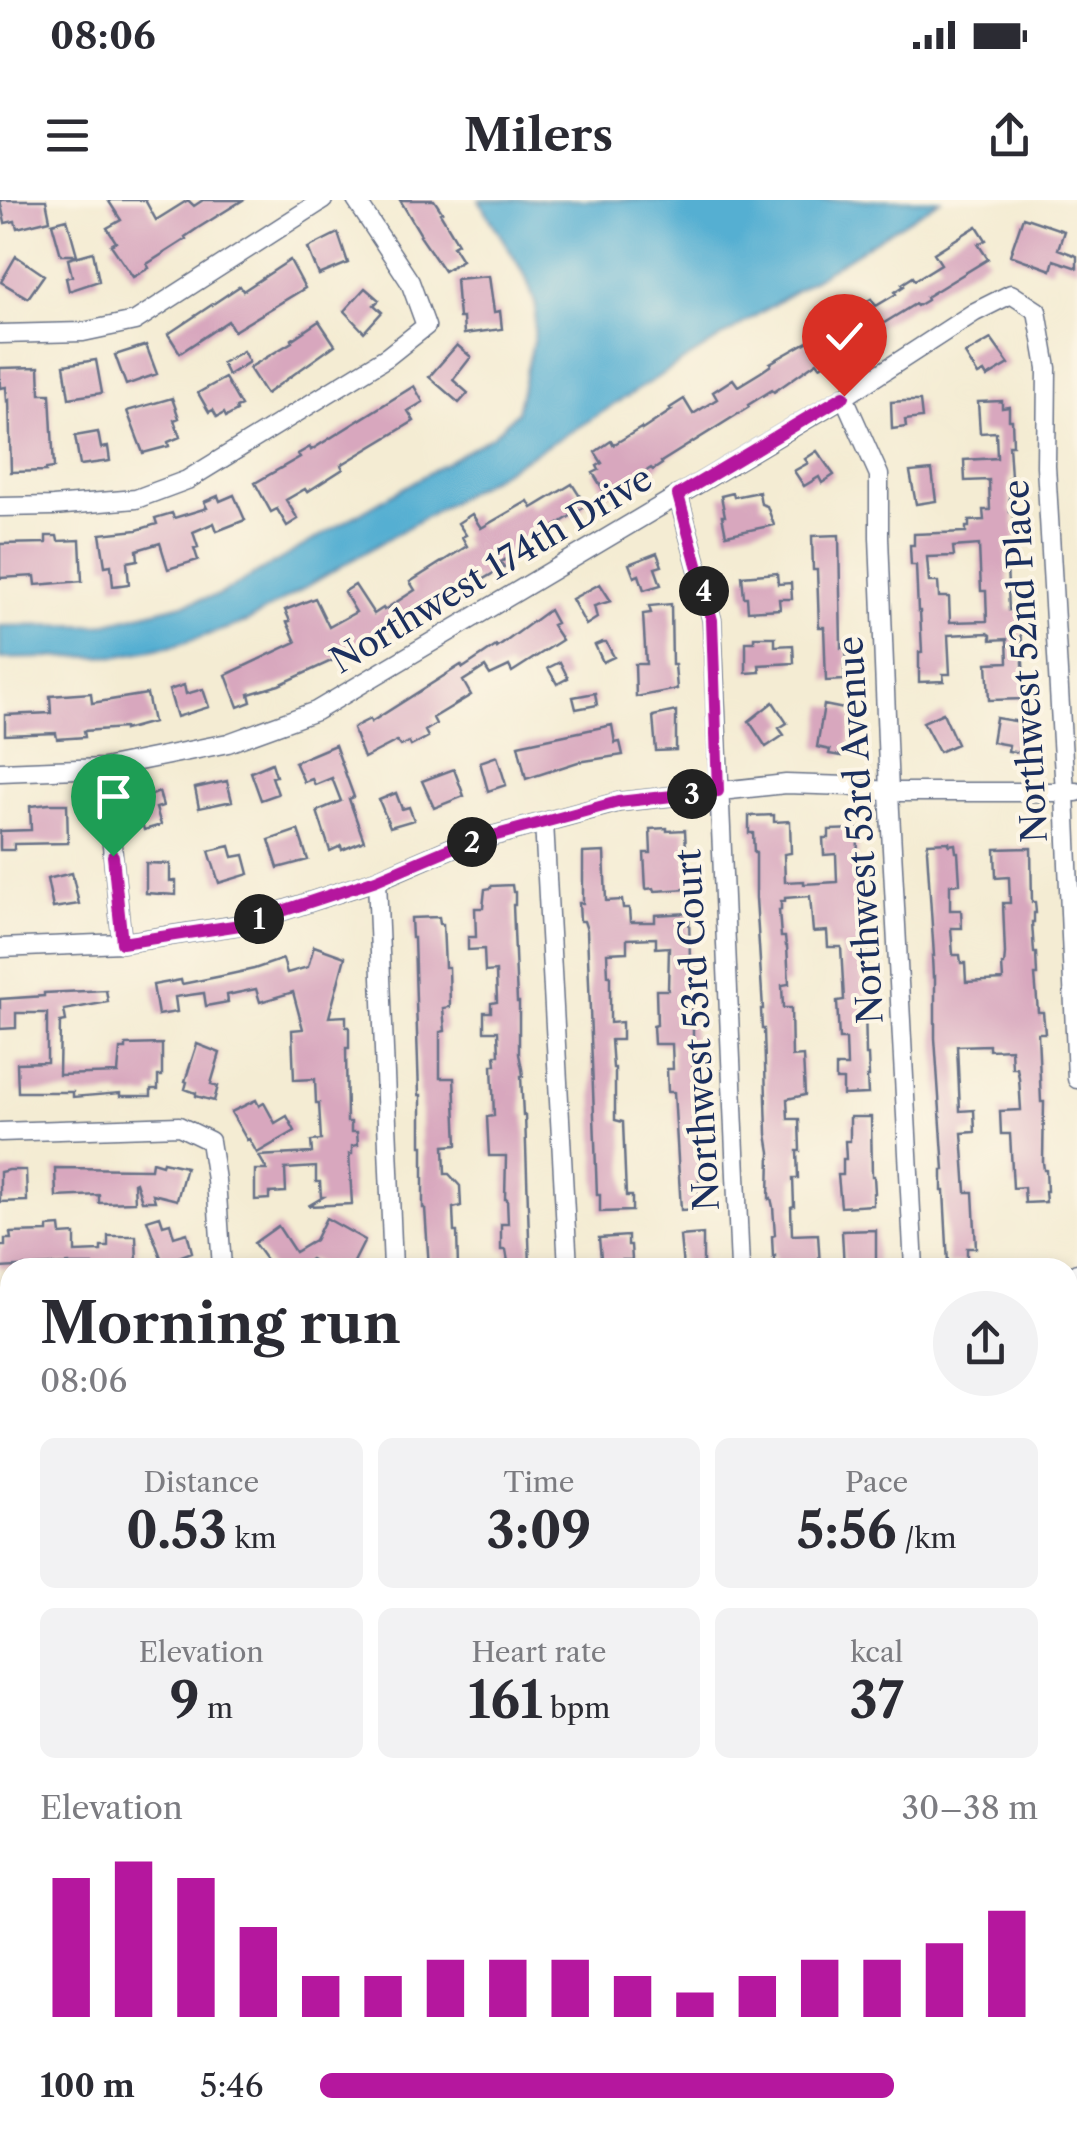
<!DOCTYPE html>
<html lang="en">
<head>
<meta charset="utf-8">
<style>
	:root { --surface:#fff; --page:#f2f2f3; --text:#2b2b33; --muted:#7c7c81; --accent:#b5179e }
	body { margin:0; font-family:"Libre Caslon Text",serif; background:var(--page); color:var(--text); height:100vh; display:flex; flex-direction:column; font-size:38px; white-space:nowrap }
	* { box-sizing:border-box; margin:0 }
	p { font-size:32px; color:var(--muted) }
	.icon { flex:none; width:55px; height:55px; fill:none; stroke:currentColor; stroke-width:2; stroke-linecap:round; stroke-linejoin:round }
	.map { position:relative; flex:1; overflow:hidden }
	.sheet { position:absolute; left:0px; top:1058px; width:1078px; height:888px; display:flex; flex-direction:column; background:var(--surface); border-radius:30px 30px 0 0; box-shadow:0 5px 15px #0003 }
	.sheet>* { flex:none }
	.pin { position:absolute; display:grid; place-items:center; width:85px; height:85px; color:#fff; margin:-102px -42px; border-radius:50% 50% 50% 0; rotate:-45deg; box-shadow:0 0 10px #0007 }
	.pin .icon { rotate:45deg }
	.km { position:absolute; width:50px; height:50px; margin:-25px; border-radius:50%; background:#222; color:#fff; font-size:28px; line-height:50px; text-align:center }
	.round { display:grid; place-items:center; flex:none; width:105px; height:105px; border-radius:52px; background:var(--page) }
	.headline { display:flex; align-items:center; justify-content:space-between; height:170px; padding:0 40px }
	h1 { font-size:55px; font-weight:800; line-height:75px }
	.metrics { display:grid; grid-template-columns:repeat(3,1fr); gap:15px; height:170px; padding:10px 40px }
	.metrics div { display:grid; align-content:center; border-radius:15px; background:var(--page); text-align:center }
	.metrics b { font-size:50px; font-weight:800 }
	.metrics small { font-size:28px; font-weight:400 }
	.metrics p { font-size:28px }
	.chart { height:280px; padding:20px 40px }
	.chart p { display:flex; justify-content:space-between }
	.chart svg { width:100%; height:180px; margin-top:10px; stroke:var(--accent); stroke-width:6 }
	ul { padding:0 40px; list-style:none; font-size:32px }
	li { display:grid; grid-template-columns:160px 120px 1fr; align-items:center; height:75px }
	li i { height:25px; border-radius:12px; background:var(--accent) }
	.status { display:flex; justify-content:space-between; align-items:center; height:70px; padding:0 50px; background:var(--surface); direction:ltr }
	.status svg { height:28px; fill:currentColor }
	header { display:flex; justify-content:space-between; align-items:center; height:130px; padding:0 40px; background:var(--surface); font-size:45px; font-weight:800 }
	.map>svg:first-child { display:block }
	.water { fill:#54afd2; stroke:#386f98; stroke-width:2.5 }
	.building { fill:#d8a7be; fill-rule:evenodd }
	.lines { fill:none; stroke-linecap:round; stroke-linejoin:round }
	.minor-casing { stroke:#677187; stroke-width:21 }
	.minor { stroke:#fff; stroke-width:18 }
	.route-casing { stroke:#fff; stroke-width:20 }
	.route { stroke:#b5179e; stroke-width:12 }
	.labels { text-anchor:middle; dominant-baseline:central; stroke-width:8; stroke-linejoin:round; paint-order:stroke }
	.street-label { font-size:35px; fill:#1b2f5e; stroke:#fcf5e5 }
</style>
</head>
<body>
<div class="status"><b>08:06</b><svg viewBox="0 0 49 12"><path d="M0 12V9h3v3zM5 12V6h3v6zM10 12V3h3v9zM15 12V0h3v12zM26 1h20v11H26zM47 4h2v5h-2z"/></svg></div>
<header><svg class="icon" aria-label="menu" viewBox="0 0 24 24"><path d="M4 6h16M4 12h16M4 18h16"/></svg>Milers<svg class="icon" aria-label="share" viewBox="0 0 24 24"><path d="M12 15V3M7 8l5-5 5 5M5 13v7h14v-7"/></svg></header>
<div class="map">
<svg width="1077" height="1943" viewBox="0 0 1077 1943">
	<rect width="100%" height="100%" fill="#fcf5e5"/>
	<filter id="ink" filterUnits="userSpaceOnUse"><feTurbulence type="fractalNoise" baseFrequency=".01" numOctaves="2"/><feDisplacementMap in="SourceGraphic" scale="20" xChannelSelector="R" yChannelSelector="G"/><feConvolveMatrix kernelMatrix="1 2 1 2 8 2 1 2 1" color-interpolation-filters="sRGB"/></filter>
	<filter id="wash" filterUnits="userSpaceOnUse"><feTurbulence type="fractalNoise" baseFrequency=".0048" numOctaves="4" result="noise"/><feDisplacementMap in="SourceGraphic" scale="40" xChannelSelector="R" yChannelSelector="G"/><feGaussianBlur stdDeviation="2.25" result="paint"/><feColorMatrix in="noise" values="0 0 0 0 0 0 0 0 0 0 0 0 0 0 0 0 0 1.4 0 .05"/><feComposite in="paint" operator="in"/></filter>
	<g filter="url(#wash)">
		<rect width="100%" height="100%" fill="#f4ecd3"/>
		<path class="water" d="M479 0H940L572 231 246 422 177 445 119 456 0 459V426L100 425 219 395 494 235 517 212 534 138 536 106 526 77Z"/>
		<g id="blocks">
			<path class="building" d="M0 0H46L50 20 17 28 15 21 5 23Z
				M108 0H145L156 20 188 0 194 6 203 0H243L198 28 185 37 186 39 147 64 149 68 133 77 111 45 116 42 107 28 121 20Z
				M400 0H434L442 12 440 13 458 43 453 46 462 60 444 71 420 36 421 35Z
				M1023 17 1064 31 1058 49 1077 56V68L1054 60 1051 70 1010 55Z
				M67 19 77 55H61L52 23Z
				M977 26 986 40 978 44 988 59 926 97 927 100 917 106 915 104 837 152 839 154 820 166 817 162 774 192 772 190 748 205 749 207 661 262 662 264 653 270 651 268 607 296 593 273 599 270 597 266 602 263 595 252 611 241 613 245 641 228 642 230 672 210 670 208 684 199 693 214 717 199 713 192 733 179 738 186 761 172 771 165 770 163 814 138 812 135 825 126 829 133 861 113 857 107 871 99 876 106 896 94 895 92 904 86 902 84 913 77 915 80 941 64 934 53Z
				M338 33 348 63 319 75 308 48Z
				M93 52 99 81 69 91 66 78 72 76 68 59Z
				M16 56 44 75 28 98 1 82Z
				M290 60 305 88 234 131 228 121 180 153 168 134 240 86 243 91Z
				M489 76 494 112 500 111 502 129 464 134 463 118H459L456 79Z
				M365 88 379 100 374 105 382 112 364 132 344 111Z
				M319 121 335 145 266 194 249 168 292 142 291 140Z
				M991 139 1009 164 987 177 984 172 978 175 965 154Z
				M146 145 157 174 126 185 115 155Z
				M457 145 471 157 453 180 468 193 459 203 429 177Z
				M243 151 249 162 228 175 222 163Z
				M96 160 102 193 69 198 64 165Z
				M39 167 40 194H50L54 268 46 269V271L11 272 9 200 7 201 6 187 0 188V168Z
				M225 178 241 206 236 208 237 211 226 217 224 213 217 217 213 210 209 212 198 193Z
				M414 186 423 202 408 211 414 221 341 265 343 269 307 292 305 289 286 300 298 319 287 326 277 309 271 312 255 283 300 257 298 254 310 247 311 250Z
				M172 198 179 218 174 220 180 237 168 242 169 246 143 253 127 211Z
				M905 201H920L922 218 905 220 906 227 892 229 891 202Z
				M1002 201V208L1009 207V220H1012L1013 245H1009L1011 277 1009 278 1010 312H1013L1016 341 1006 342 1009 410 1018 409 1019 427H1021L1025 499 989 500 987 463 1008 462 1007 439 991 440V435L988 433 948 435 950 474H943L944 481 919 482V452H922L920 411H918L916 365H911L910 345H914V334L966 332V327H969V321L984 320 983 310H990L989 280 965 281 964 260 997 258 996 232 980 233 978 202ZM979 345 981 391H986L987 421 950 422 949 397H939L938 382H929L927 357 954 356 953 347Z
				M98 232 101 248 108 247 110 261 80 265 75 236Z
				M817 251 834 275 822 283 819 277 804 286 794 271 808 263 805 259Z
				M932 270 936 301 916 304 910 272Z
				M572 284 586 306 526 345 527 348 501 362 504 367 478 382 475 378 387 430 385 426 361 440 364 444 344 458 342 456 279 485 249 494 251 502 238 507 226 475 296 442 287 422 290 421 285 410 315 398 329 427 356 412 344 392 355 385 374 414 383 408 384 410 415 390 410 382 467 346 462 337 466 335 458 323 472 314 481 328 528 301 532 308Z
				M759 292 761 304 767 306 774 325 726 335 722 316H725L721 296 733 293 734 297Z
				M234 295 245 320 217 331 214 323 193 332 198 347 194 348 198 360 168 369 160 343 137 350 138 360 127 362 129 384 113 386 111 365 105 366 100 334 137 330 157 324 155 318 172 313 174 318 207 308 204 302 218 296 220 301Z
				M839 335 841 448H846L847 466H844L845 480 826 481 824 427H819L817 370H813L812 336Z
				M46 336H57L58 341 80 340 82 381 36 385 35 376 0 378V344L46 343Z
				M657 353 662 366 655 368 661 385 644 390 639 375 634 377 629 364Z
				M777 373 778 384 791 383 792 399H779L780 409 748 411 747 397H744L742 376Z
				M600 384 611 401 594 406 597 418 586 425 572 399Z
				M671 404 672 465H675L677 489 636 497 635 464H646L643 414 651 413 649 406Z
				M549 410 556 423 552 425 562 440 512 472 509 466 490 475 485 467 463 481 471 495 433 518 436 524 425 531 428 537 411 546 409 542 401 546 397 541 364 558 353 529 356 526 370 519 371 522 461 465 463 468 496 446 497 448Z
				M754 437H775V446L793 445 794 463 759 465 760 472 746 473V442H754Z
				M602 442H606L614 457 603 462 595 445Z
				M560 462 568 478 557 484 548 468Z
				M184 485 186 494 203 489 209 507 177 517 169 490Z
				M91 493 92 503 147 494 153 522 124 530V528L84 531 85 537 57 539 56 533 5 535V515L51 513 50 496Z
				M595 493 597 505 576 509 573 497Z
				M773 502 787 523 779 528 784 535 766 547 749 521Z
				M824 505 849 510 848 515 852 516 848 553 842 552 841 556 829 554 830 550 817 547Z
				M676 511V550L656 551 653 516Z
				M943 513 957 544 939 552 923 522Z
				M996 518 1027 523 1021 553 1008 551 1009 545 992 542Z
				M612 525 615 543 620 542 623 555 578 562 526 579 518 545Z
				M335 545 354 597 349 599 364 641 342 650 341 646 330 651 317 611 341 601 332 578 315 585 312 579 304 582 295 562Z
				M497 556 506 585 488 591 480 562Z
				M272 563 276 576 272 577 278 594 261 600 251 572Z
				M454 569 464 596 434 608 422 581Z
				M227 581 232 601 199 608 195 588Z
				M159 592 163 606 156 608 161 625 144 630 140 618 135 619 130 604Z
				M396 593 402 609 409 607 414 620 390 627 379 600Z
				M49 604H67L68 643 14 644V650H0V631L31 630 30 606Z
				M774 615V622L790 621 791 653 784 654 785 682 804 681V684L837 682 836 654 824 655 823 638H829V630L858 629 857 689H860L862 750H866L867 771H862L865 800 866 855H868L869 877H867L868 894 843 895V880H836V866H847L846 839H839L837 801 844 800 841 747H828L827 731 813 732 810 696 785 698V701H781V710H779L781 737H785L786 746H787L789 784 782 785 783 808H791L792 857 803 856 805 895 787 899 788 919H799L800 951H797L798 978H793L794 1006 791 1007 792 1035 818 1034 820 1066 775 1068V1056L773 1057 772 1036 775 1035 773 1007 771 998 769 999 770 952 767 934 764 829H762L761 809H763L756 698V653H754L753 633H749V616Z
				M667 628V631L685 630 688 689 655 691 654 688 646 689 644 653H651L650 629Z
				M298 630 308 660 278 668 269 640Z
				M949 642V645L955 644 956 652H958L960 684 950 685V710H961L962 728H951L953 755H960L961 763H965L966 782 1003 780 1002 765H1004L1005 754 1003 703H1010L1009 677 996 678 995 649 1031 648 1032 702H1035L1036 713H1034V722H1032L1034 753H1036L1037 775H1035L1038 812H1043L1045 833H1038L1041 902H1044L1043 962 1044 970H1046L1047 991H1045L1046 1002 1025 1003 1024 987 1013 988 1010 934H1001L1000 911 1021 910 1019 878 1017 868H1012L1011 849 989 850V845L957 846 960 911 974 910 975 932 962 933 966 992H973L976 1048H967V1063L948 1064 944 991H942V970H944L935 838V776L933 777 932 756H934L927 650 928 643Z
				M230 646 233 657 244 655 249 674 219 683 209 651Z
				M604 652 606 701 622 700 623 708H629L630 722H655V715L689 713 691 814H693V866L694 875H696L700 1009 681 1010 674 892H668L667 869H673L672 844H654L653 826 657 825 656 790H668L669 747 656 748V738L627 739V752L607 753 608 776H610V823L622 822V840H611L613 868H615V920L623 922 626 996H632V1011L600 1012V995H597L587 730 584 721H580L579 703H583V653Z
				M146 663 170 664V681H176V695L146 693Z
				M72 673 79 704 53 708 47 679Z
				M512 685 513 692H515V705H513L517 802H519V854L522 869 523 876H521L523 915H525L530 1068H509L506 1050H501V1024H508L507 999H505L506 956H489L487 917 494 916 492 865H496L495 855H499L498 831H484V812H491V803L497 802 496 771 485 772 484 749 468 750V737H476L475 708H483L485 689 491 688V686Z
				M439 717 440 724H443L445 767H449L450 807 443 808 445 831 440 832V878H454L457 945 444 946 445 974H449L460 986 461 1006 453 1008 454 1032H457L458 1068H429L425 1008H423V946H421V895H419L414 738H412L411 718Z
				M314 746 345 757 329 817 346 816V827H349V848H346L347 922H351V932H357L358 945 352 946V954H349L352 1004 308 1006 323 997H321L320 982H316V967L285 969 286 992 269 993V999L255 1000V970H267L259 956 312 953 311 941 321 940 319 903H316L315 879 294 880 292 830 303 829 293 792 260 802 256 789 227 795 228 802 206 806 204 793 175 797 177 812 158 815 153 785 181 780 182 784 222 776 254 769 283 759 287 773 308 767Z
				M106 790 108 802 64 810 66 821 60 822 59 875 118 873 120 849H126V845L162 844V876H158V889H151V896H120V893L73 897V892H18L17 863 47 862V813H16V828L0 829V799L44 796V793Z
				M197 844 220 853 211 884 218 886 214 901 196 896V893L185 889 187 882 185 881Z
				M256 900 259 906 264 903 275 923 287 916 295 931 257 953 249 939 247 940 231 912Z
				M850 917H871L872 976H874L875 993H873V1005L841 1007 838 975H843V959H846L845 941H850Z
				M152 962 162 965 163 962 186 967 177 1000 153 994 155 1001H142L136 982 134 983 135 1002 99 1003V995L56 997 55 968 151 969Z
				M9 970H26L27 1001 0 1002V972Z
				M160 1016 163 1025 170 1023 174 1037 187 1033 192 1052 163 1063 147 1020Z
				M326 1018 365 1040 351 1068H327L311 1059 298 1068H272L254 1043 278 1026 295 1052 315 1040Z
				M60 1026 61 1035 75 1034V1052L101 1051V1047H108V1036H136L137 1065 94 1068 93 1065H69V1064L0 1068V1046H5V1039H11L10 1033 48 1032V1027Z
				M876 1030V1068H844L842 1031Z
				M703 1034V1068H683L680 1036Z
				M628 1036V1045H631L632 1060H622L623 1068H602L599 1038Z"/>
		</g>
	</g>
	<g filter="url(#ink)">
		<use href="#blocks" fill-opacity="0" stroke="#677187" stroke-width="2.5"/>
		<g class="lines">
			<g class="minor-casing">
				<path id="minor" d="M0 134 83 132 135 121 323 0
					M844 197 879 275V337L889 592 914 1068
					M678 295 712 420 740 1068
					M0 307 53 306 136 299 187 280 387 157 426 126 410 82 356 0
					M104 568 122 743
					M0 572 104 568 228 543 316 511 844 197 975 112 1011 94 1037 111 1047 168 1046 266 1065 593 1077 879
					M544 622 568 1068
					M377 680 393 1068
					M0 748 122 743 239 725 377 680 456 646 619 602 786 584 848 586 889 592H1077
					M0 932 179 926 210 941 216 980 222 1068
					M1068 1083 1077 1073
					M0 1107H10
					M0 1284H10
					M1068 1357 1077 1359
					M0 1445 10 1444
					M0 1611H10
					M0 1773 6 1943
					M1068 1838H1077
					M779 1935 780 1943
					M6 1942 71 1935"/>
			</g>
			<use href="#minor" class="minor"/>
		</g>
	</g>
	<g class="lines" filter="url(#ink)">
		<g class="route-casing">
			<path id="route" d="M113 656 122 743 240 725 376 680 456 646 618 602 718 591 712 420 678 295 844 196"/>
		</g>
		<use href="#route" class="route"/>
	</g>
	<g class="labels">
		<g class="street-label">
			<text transform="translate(491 369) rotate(-31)">Northwest 174th Drive</text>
			<text transform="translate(1025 461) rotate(-93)">Northwest 52nd Place</text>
			<text transform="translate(860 630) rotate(-93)">Northwest 53rd Avenue</text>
			<text transform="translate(697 830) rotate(-93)">Northwest 53rd Court</text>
		</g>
	</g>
</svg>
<div class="pin" style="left:113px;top:656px;background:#1e9e55"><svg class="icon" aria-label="arrive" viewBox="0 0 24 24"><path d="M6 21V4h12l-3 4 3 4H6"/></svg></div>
<div class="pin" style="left:844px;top:196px;background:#d93025"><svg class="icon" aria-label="check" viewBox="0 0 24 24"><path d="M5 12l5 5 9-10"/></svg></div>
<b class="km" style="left:259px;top:719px">1</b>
<b class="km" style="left:472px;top:642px">2</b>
<b class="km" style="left:692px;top:594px">3</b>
<b class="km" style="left:704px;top:391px">4</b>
<section class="sheet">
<div class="headline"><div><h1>Morning run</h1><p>08:06</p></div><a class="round"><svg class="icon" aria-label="share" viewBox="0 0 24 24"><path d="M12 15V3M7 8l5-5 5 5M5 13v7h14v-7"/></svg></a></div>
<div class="metrics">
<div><p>Distance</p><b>0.53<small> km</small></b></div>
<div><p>Time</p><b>3:09</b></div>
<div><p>Pace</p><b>5:56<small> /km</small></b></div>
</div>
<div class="metrics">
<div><p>Elevation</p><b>9<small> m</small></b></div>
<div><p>Heart rate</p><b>161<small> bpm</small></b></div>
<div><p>kcal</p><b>37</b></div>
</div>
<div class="chart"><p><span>Elevation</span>30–38 m</p>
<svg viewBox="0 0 160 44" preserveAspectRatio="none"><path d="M5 44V10M15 44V6M25 44V10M35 44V22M45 44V34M55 44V34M65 44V30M75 44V30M85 44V30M95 44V34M105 44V38M115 44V34M125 44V30M135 44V30M145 44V26M155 44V18"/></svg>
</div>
<ul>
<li><b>100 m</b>5:46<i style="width:80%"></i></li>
</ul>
</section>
</div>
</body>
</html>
